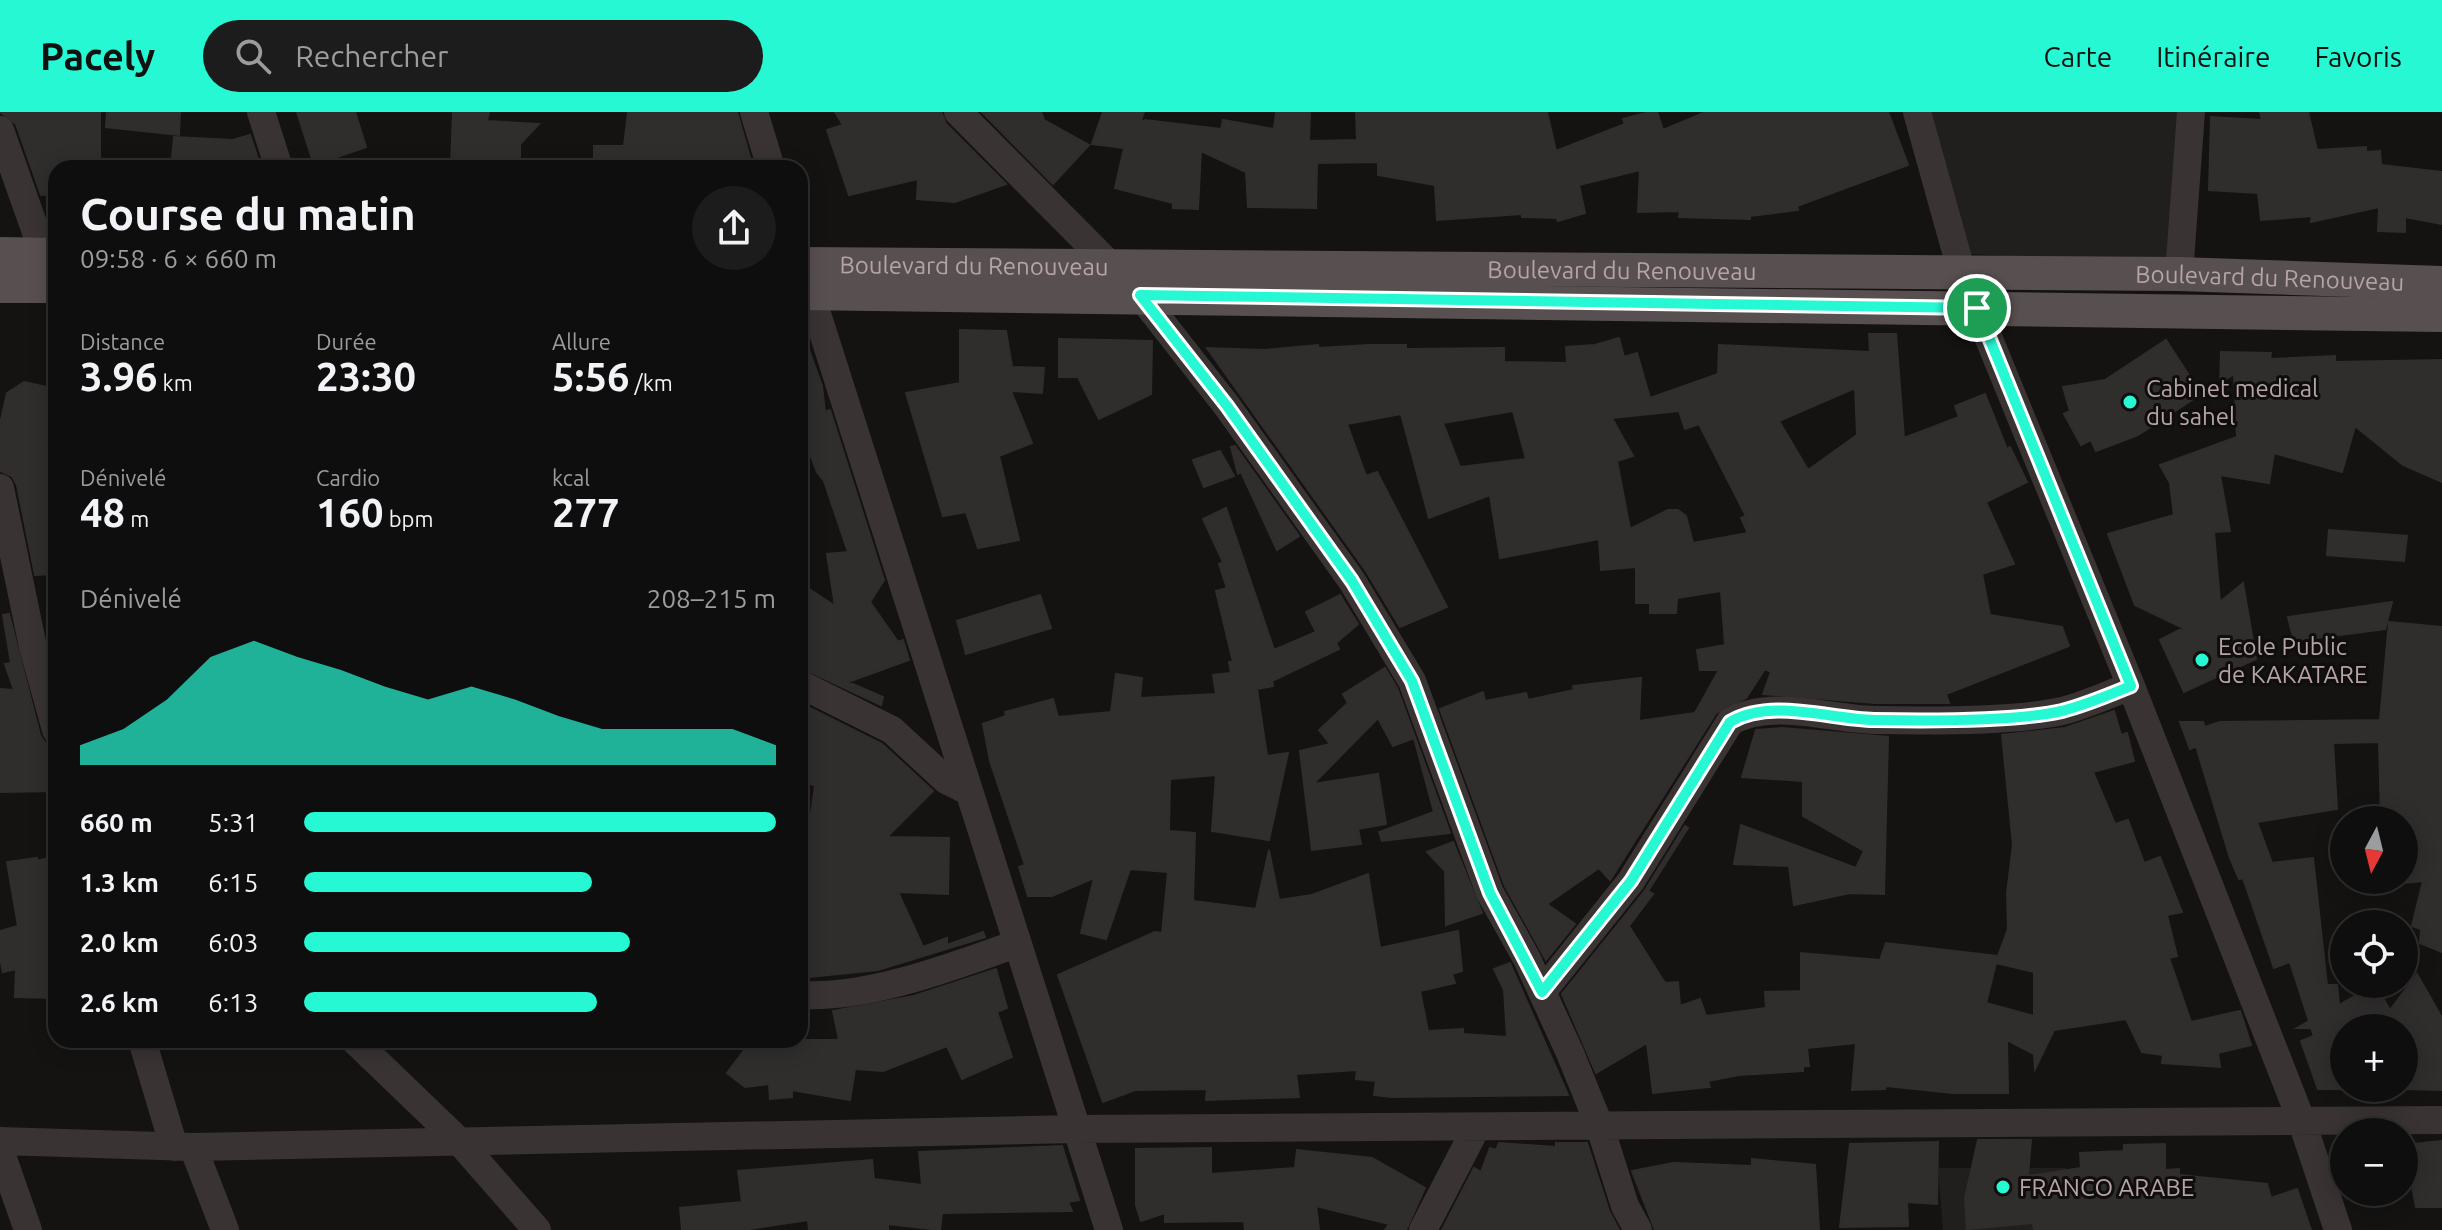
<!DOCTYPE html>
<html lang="fr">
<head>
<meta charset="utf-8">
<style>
	:root { --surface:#0f0e0e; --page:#1d1c1c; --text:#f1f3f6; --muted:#9b9c9e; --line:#2f2e2e; --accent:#26f8d3 }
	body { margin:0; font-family:Ubuntu,sans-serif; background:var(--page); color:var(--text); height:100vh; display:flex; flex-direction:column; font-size:30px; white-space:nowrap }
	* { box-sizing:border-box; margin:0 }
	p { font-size:26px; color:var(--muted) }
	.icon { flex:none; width:44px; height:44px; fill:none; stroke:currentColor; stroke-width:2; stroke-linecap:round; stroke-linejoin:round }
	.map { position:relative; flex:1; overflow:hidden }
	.panel { position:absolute; left:48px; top:48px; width:760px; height:888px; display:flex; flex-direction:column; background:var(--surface); border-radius:24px; box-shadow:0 4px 20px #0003,0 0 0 2px var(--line) }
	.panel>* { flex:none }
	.needle { width:52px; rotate:187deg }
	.controls { position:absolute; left:2330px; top:694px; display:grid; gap:16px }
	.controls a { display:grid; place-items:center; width:88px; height:88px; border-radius:50%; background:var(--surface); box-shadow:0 4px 20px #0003,0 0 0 2px var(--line); font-size:40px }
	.pin { position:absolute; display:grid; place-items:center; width:68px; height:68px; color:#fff; margin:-34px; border:4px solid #fff; border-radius:50%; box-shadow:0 2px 8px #0007 }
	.round { display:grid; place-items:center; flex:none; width:84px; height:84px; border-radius:42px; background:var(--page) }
	.summary { display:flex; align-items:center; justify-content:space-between; height:136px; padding:0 32px }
	h1 { font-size:44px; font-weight:600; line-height:60px }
	.figures { display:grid; grid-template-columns:repeat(3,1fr); gap:12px; height:136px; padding:8px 32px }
	.figures div { display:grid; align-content:center }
	.figures b { font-size:40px; font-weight:600 }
	.figures small { font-size:22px; font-weight:400 }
	.figures p { font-size:22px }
	.chart { height:224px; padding:16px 32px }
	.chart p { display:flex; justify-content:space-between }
	.chart svg { width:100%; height:144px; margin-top:8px; fill:var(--accent); opacity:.7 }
	ul { padding:0 32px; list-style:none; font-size:26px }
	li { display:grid; grid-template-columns:128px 96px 1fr; align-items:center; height:60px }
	li i { height:20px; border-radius:10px; background:var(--accent) }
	header { display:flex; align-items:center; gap:48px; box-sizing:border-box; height:112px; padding:0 40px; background:var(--accent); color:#111 }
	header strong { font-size:38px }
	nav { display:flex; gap:44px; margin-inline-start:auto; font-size:28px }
	.search { width:560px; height:72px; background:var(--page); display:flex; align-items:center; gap:20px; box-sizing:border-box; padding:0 28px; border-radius:44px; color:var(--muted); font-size:30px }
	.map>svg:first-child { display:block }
	.built { fill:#211f1e }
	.building { fill:#302e2d; stroke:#302d2c; stroke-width:2; fill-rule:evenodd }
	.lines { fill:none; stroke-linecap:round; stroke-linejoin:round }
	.minor { stroke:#393333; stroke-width:28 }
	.major { stroke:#584f50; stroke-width:34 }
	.route-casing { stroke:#fff; stroke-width:16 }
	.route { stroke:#26f8d3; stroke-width:10 }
	.poi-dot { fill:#26f8d3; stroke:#0f0e0d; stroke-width:3 }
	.labels { text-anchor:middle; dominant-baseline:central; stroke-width:6; stroke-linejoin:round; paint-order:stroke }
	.street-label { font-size:24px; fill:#b5a3a6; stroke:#0f0e0d }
	.poi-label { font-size:24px; fill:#b5a3a6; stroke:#0f0e0d; text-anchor:start }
</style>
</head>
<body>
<header>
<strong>Pacely</strong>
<div class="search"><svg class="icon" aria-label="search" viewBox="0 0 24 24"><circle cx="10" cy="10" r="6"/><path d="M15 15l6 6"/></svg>Rechercher</div>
<nav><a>Carte</a><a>Itinéraire</a><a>Favoris</a></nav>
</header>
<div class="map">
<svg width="2442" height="1118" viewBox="0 0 2442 1118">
	<rect width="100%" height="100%" fill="#141312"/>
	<path class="built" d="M1931 0H2181L2173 153 1969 142Z
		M1938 1056H2066V1118H1943Z"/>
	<path class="building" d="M0 0H100V56H56V82L41 83 16 12Z
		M107 0H180L179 23 106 15Z
		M297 0H355L366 35 314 53Z
		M453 0H489L487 9 539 12 520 32V56H451Z
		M628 0H737L753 56H594V34H624Z
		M835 0H941L946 12 1006 72 955 90 917 87 918 67 849 83 827 18 843 13Z
		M982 0H1041L1044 8 1089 33 1053 72Z
		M1103 0H1144L1140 11 1145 8 1221 17 1223 8 1274 17 1276 0H1310L1309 29 1357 28 1356 0H1547L1556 39 1625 12 1623 7 1650 0H1657L1663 18 1706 0H1888L1908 53 1797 94 1798 98 1750 104V107L1679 105 1680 99 1638 100 1640 58 1579 73 1585 101 1558 109 1557 106 1522 105V102L1437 108 1435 73 1378 63V50L1317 51 1316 96 1248 95 1246 60 1201 39 1198 97 1173 96V91L1115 76 1124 36 1092 32Z
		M2260 0H2308L2317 38 2366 35V40L2380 39 2381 53 2442 60V112L2405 105V120L2378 119 2379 95 2311 110 2312 104 2261 108 2258 81 2209 78 2211 5 2262 8Z
		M250 23 261 56H171L174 25 233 28Z
		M800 213 822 274 825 300 830 298 884 468 870 490 898 530 903 528 909 548 848 570 883 585 881 593 800 555V471L835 494 827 442 848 440 824 369 817 360 800 316Z
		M960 218 1006 219 1012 255 1044 256 1042 281 1011 279 1032 331 999 344 1019 428 978 436 966 400 943 404 906 281 960 271Z
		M1869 222H1896L1904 326 1959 305 1955 294 1985 282 2007 337 2010 335 2027 370 1986 390 2014 452 1982 462 1990 503 2062 515 2069 534 1946 582 1949 591H1875L1763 582 1771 560 1765 557 1746 586 1716 601 1610 768 1599 756 1547 792 1575 812 1546 848 1505 774 1440 597 1483 580 1485 589 1526 581 1528 588 1574 578 1573 574 1641 566 1639 609 1695 601 1719 558H1700L1697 538 1725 533 1721 479 1677 486 1676 501H1650V491H1636V455L1601 458 1599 427 1500 446 1490 383 1429 406 1401 302 1347 312 1366 364 1377 360 1447 495 1400 515 1366 459 1207 236 1265 238 1318 233 1319 236 1369 233H1406V237L1504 236V250L1567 251 1566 235 1595 233 1619 226 1624 245 1637 241 1650 286 1718 262 1719 233 1870 240ZM1855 276 1857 323 1808 358 1779 309ZM1513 299 1526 347 1460 355 1443 311ZM1679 299 1685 317 1699 312 1746 404 1741 406 1748 421 1693 431 1686 404 1678 398H1668L1630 417 1617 349 1633 344 1612 306Z
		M1059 227 1152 229 1151 282 1099 307 1078 265H1059Z
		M2166 228 2201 282 2138 323 2096 339 2091 328 2081 333 2064 302 2070 299 2063 275 2105 268Z
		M2221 240 2271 241 2270 247 2335 244V250L2442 248V370L2403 353 2355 314 2342 360 2274 341 2269 371 2220 363 2230 419 2214 420 2220 490 2243 471 2256 547 2184 580 2160 528 2183 516 2135 493 2108 422 2174 403 2170 371 2160 353 2237 325 2234 262 2220 271Z
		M24 270 46 275 56 291 44 332 56 330V462L35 463 17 373 12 364 0 359V312L7 281Z
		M1235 334 1299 424 1277 438 1241 360 1238 362 1231 335Z
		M1220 339 1234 364 1204 375 1193 348Z
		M1226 396 1274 538 1316 520 1306 500 1340 483 1358 512 1336 531 1339 537 1272 569 1273 574 1257 577 1267 644 1288 641 1269 728 1212 719 1216 663 1170 667 1169 719 1195 721 1193 789 1256 797 1269 738 1279 788 1312 783 1368 762 1380 836 1458 819 1462 859 1452 862 1455 871 1420 879 1428 919 1463 917V922L1507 925 1504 878 1494 857 1510 851 1568 983 1391 985 1374 983 1376 969 1356 967 1357 958 1296 962 1299 985 1206 988 1207 977 1135 978 1103 990 1058 863 1155 820 1162 821 1168 760 1130 757 1106 827 1081 821 1094 766 1052 784H1028L1019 755 1025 753 990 649 983 612 1006 604 1005 600 1053 587 1058 605 1111 600 1116 562 1142 566 1140 586 1216 582 1213 563 1231 561 1229 550H1233L1216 479 1227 476 1219 452 1223 450 1203 407Z
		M2329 418 2407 424 2404 449 2327 443Z
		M1040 483 1051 516 966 542 957 509Z
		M2392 490 2385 517 2294 529 2288 505Z
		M9 502 40 623 45 631 56 635V679L0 680V577L14 578 5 552 11 551 3 503Z
		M2389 510 2442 515V840L2420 831 2421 817 2412 814 2423 769 2404 771V708H2381L2379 630 2333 631 2337 697 2257 710 2272 751 2313 746 2327 873H2337L2339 893 2375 872 2390 898 2417 862 2442 906V978L2404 977V916H2344V977H2318L2301 929 2314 924 2311 916H2297L2309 909 2290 850 2274 856 2243 766 2239 767 2230 746 2196 634 2190 637 2180 610H2203L2205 615 2220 610 2380 608Z
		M1385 556 1397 576 1450 721 1382 729 1379 720 1434 700 1414 626 1393 634 1378 606 1313 672 1378 662 1386 712 1358 717 1361 732 1312 738 1300 639 1330 632 1319 618 1348 591 1343 582Z
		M800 591 882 632 933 679 887 725 949 726 948 782 898 780 923 835 947 826V833L983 820 985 825 878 858 800 866V779L815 674 809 671 810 657 800 652Z
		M2114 599 2121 623 2127 621 2134 649 2093 660 2115 712 2128 708 2144 751 2160 745 2182 800 2167 803 2177 844 2169 846 2191 910 2240 899 2251 933 2218 941 2220 955 2162 951 2163 943 2142 940 2126 907 2054 918 2035 957 2034 942 2007 928 2008 981H1953L1886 974 1885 977 1852 978 1856 931 1807 936 1809 954H1803V959L1739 963 1708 969 1710 975 1653 981 1647 931 1596 961 1562 882 1644 780 1685 714 1688 716 1648 779 1653 782 1629 814 1665 871 1678 870 1680 894 1700 887 1706 904 1766 896 1765 880 1801 879V841L1880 848 1886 831 1998 844 2008 817 2007 781 2013 733 2002 623 2065 616ZM1996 851 2034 860V904L1986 891Z
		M1782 616 1888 625 1884 782 1850 781 1794 793 1789 754 1734 752 1741 713 1856 756 1864 739 1803 704V669L1742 665 1756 618Z
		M1453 730 1482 801 1446 813 1445 759 1427 740Z
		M56 744V886L15 885 16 857 3 860 0 846V819L18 814 7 750 37 746V749Z
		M996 857 1007 896 997 900 1012 945 962 967 947 934 883 959 855 957 850 988 792 978V985L770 987 769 972 745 975 727 961 745 937 744 928H839L833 899 914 884Z
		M1978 1028H2031L2028 1064 2081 1056 2080 1041 2124 1039V1033L2165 1032V1058L2179 1057V1063L2267 1072 2271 1086 2297 1077 2311 1118H2034L2033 1111 1967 1117 1965 1086Z
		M2442 1029V1095H2416L2412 1074 2404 1078V1033Z
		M1938 1030 1937 1092 1907 1090 1908 1114 1840 1115 1850 1032Z
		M1499 1031 1556 1035V1031H1587L1609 1099 1619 1118H1442L1474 1056 1481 1060 1490 1036 1496 1038Z
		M1062 1034 1079 1088 1068 1090 1072 1099 942 1101 940 1118 888 1112V1118H809L808 1108 743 1118H682L680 1096 742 1090 738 1059 872 1048 874 1067 922 1073 919 1040Z
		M1211 1036V1062L1295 1056 1297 1038 1372 1046 1425 1076 1406 1118H1385L1389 1112 1316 1094 1319 1118H1245L1244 1109 1165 1110V1101L1141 1109 1136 1093V1037Z
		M1752 1047 1815 1053 1819 1118H1655L1632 1059 1673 1051 1752 1054Z"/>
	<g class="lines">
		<path class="minor" d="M261 0 279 56
			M754 0 771 56
			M958 0 1113 156
			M1917 0 1962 161 2131 574 2302 1010 2338 1118
			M0 18 44 143
			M2179 162 2191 0
			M805 164 1109 1118
			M1140 183 1227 294 1352 469 1412 569 1490 781 1527 847 1570 941 1600 1015 1625 1094 1638 1118
			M0 376 33 535 56 618
			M800 572 892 618 946 668 968 679
			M1542 880 1631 769 1730 610C1771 586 1829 607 1874 608 1926 609 2013 610 2062 599 2086 593 2109 582 2131 574
			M800 883C868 887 952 855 1016 832
			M142 928 174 1035
			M354 928 459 1029 537 1118
			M0 1029 193 1035 1075 1017 2442 1008
			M193 1035 225 1118
			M0 1038 28 1118
			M1423 1118 1476 1016"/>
		<g class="major">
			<path d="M0 142 56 143"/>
			<path id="s1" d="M800 152 2179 162 2442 171"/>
			<path d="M0 174H56"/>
			<path d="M800 181 2442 203"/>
		</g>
	</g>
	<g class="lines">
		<g class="route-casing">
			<path id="route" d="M1140 183 1977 196 2131 574C2109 583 2086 593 2062 599 2013 610 1926 609 1874 608 1829 607 1771 586 1730 610L1631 769 1542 880 1490 781 1412 569 1352 469 1227 294Z"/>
		</g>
		<use href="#route" class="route"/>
	</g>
	<g class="poi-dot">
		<circle cx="2130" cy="290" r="8"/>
		<circle cx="2202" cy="548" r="8"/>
		<circle cx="2003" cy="1075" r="8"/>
	</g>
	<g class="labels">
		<g class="street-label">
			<text stroke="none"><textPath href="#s1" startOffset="174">Boulevard du Renouveau</textPath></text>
			<text stroke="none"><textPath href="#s1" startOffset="822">Boulevard du Renouveau</textPath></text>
			<text stroke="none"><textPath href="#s1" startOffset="1470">Boulevard du Renouveau</textPath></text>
		</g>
		<g class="poi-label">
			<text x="2146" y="276">Cabinet medical<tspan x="2146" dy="28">du sahel</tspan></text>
			<text x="2218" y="534">Ecole Public<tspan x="2218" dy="28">de KAKATARE</tspan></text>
			<text x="2019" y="1075">FRANCO ARABE</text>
		</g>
	</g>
</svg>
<div class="controls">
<a><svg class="needle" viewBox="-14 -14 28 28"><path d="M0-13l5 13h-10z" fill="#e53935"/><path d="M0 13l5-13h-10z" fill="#9b9c9e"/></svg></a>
<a><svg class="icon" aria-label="locate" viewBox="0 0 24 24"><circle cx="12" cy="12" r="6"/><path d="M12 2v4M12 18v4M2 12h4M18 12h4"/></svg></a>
<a>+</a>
<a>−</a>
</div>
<div class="pin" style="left:1977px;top:196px;background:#1e9e55"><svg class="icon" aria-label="arrive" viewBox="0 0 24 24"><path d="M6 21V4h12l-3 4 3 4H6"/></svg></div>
<section class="panel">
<div class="summary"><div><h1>Course du matin</h1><p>09:58 · 6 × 660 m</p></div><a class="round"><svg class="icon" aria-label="share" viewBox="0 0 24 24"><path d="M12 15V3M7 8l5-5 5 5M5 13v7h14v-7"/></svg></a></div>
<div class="figures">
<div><p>Distance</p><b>3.96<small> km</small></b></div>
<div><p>Durée</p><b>23:30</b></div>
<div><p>Allure</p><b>5:56<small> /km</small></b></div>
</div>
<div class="figures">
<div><p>Dénivelé</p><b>48<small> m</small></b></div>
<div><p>Cardio</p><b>160<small> bpm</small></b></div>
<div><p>kcal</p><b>277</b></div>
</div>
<div class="chart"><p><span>Dénivelé</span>208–215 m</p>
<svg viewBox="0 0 160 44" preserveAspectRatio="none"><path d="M0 44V38L10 33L20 24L30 11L40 6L50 11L60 15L70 20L80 24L90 20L100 24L110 29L120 33L130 33L140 33L150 33L160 38V44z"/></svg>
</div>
<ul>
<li><b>660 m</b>5:31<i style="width:100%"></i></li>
<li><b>1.3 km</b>6:15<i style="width:61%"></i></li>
<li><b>2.0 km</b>6:03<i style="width:69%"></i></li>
<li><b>2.6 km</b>6:13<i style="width:62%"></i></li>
</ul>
</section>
</div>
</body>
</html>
